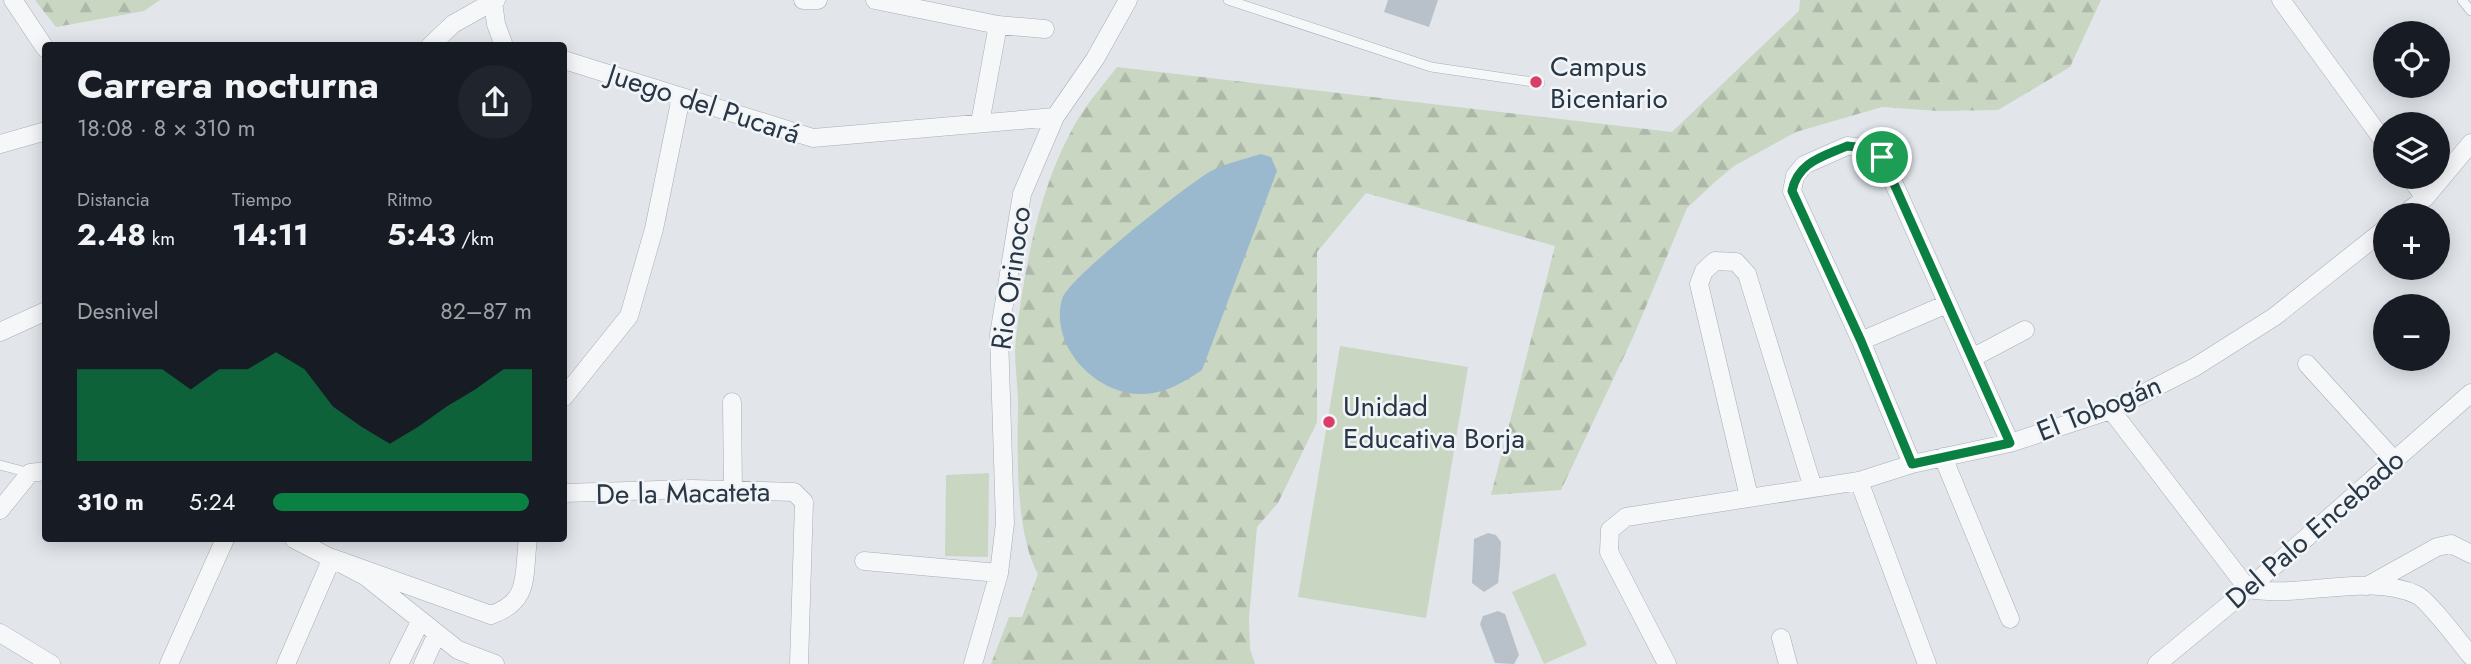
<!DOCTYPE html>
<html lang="es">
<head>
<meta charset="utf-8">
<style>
	:root { --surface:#171b24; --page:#20242c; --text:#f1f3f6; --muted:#9ea1a6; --accent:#0b8043 }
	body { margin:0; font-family:Jost,sans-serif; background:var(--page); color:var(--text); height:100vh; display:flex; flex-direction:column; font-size:26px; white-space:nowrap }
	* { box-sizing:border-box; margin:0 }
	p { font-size:23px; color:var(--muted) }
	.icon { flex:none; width:38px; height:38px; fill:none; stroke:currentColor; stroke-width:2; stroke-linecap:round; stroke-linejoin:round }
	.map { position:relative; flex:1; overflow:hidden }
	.panel { position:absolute; left:42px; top:42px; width:525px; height:500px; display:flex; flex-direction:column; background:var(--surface); border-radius:7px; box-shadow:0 4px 18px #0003 }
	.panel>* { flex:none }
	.fabs { position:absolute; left:2373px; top:21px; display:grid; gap:14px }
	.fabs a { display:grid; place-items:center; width:77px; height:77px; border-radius:50%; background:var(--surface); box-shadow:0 4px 18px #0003; font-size:35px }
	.pin { position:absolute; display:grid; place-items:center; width:60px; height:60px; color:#fff; margin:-30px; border:4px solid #fff; border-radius:50%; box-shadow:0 2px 7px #0007 }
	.round { display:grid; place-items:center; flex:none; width:74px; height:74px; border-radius:37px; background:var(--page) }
	.summary { display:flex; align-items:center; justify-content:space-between; height:119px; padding:0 35px }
	h1 { font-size:38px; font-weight:700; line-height:52px }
	.metrics { display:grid; grid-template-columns:repeat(3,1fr); gap:10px; height:119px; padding:7px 35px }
	.metrics div { display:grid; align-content:center }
	.metrics b { font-size:30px; font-weight:700 }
	.metrics small { font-size:19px; font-weight:400 }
	.metrics p { font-size:19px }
	.chart { height:196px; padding:14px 35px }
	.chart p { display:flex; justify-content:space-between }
	.chart svg { width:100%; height:126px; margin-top:7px; fill:var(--accent); opacity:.7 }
	ul { padding:0 35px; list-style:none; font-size:23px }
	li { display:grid; grid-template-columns:112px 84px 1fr; align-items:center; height:52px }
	li i { height:18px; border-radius:9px; background:var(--accent) }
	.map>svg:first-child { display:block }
	.forest { fill:url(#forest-firs) }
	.pitch { fill:#c9d6c2 }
	.water { fill:#9ab9ce }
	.building { fill:#b8c0c9 }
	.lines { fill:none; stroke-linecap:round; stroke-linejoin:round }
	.lane-casing { stroke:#a6aeb6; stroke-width:10 }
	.street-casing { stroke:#a6aeb6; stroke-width:19 }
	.lane { stroke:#f5f7f9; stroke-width:9 }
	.street { stroke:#f5f7f9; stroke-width:18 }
	.route-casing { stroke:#fff; stroke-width:14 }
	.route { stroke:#0b8043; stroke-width:9 }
	.poi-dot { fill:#d93e66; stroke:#f2f5f8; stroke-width:2.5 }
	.labels { text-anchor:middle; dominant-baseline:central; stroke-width:5; stroke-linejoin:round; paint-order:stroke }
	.poi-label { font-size:28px; fill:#283645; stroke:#f2f5f8; text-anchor:start }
	.street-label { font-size:28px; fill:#283645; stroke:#f2f5f8 }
</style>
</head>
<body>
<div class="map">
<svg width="2471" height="664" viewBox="0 0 2471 664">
	<defs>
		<pattern id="forest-firs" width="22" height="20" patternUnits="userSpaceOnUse" patternTransform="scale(1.75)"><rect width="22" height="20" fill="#c9d6c2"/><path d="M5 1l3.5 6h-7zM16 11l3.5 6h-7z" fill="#adb8a8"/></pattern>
	</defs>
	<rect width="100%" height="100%" fill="#e2e6eb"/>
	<path class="forest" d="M35 0H160L144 11 56 27Z
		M1800 0H2101L2070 67 1998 110 1939 111 1882 107 1796 132 1734 166 1716 181 1687 208 1634 335 1561 490 1491 495 1555 246 1366 193 1317 252V422L1278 503 1257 527 1249 618 1250 649 1255 664H991L1009 617H1022L1038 574C1016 535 1017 457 1018 412 1019 387 1013 362 1016 337 1025 264 1040 183 1078 119 1089 101 1104 84 1117 67L1672 132 1799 11Z"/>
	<path class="pitch" d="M1340 346 1468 367 1426 618 1298 597Z
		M989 473 988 557 945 556 946 475Z
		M1555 573 1587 645 1544 664 1512 592Z"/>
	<path class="water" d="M1261 154 1271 157 1277 171 1202 370C1184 382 1166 393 1144 394 1097 396 1049 347 1062 299 1068 278 1187 185 1211 171 1226 163 1245 159 1261 154Z"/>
	<path class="building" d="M1388 0H1438L1429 27 1384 12Z
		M1488 533 1496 535 1501 542 1500 564 1498 583 1484 592 1472 583 1474 539Z
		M1498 611 1505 614 1519 655 1514 664 1495 663 1480 624 1483 616Z"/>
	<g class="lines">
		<g class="lane-casing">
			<path id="lane" d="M1228 0 1431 67 1540 83
				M2462 0 2471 11
				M0 465 30 473"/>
		</g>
		<g class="street-casing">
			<path id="street" d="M13 0 45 48
				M803 0H818
				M875 0 998 25 1045 29
				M2281 0 2385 143
				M493 1 496 24 504 46
				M430 46 453 24 496 0
				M564 60 813 138 1055 117
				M980 123 998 25
				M0 144 46 131
				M2410 177 2425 198
				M2403 215 2425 198 2471 143
				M0 332 46 311
				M1861 341 1947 304
				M1972 358 2025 330
				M2307 364 2393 459
				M564 397 629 316 654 229 681 97
				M732 402 733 490
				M2111 410 2248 589C2300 599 2370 572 2417 595 2429 601 2460 643 2471 656
				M1943 457 2010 619
				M1912 464 1861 341 1792 191 1795 176 1804 165 1847 146 1866 148 1882 157 2010 443
				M1859 481 1927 664
				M564 493 692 489 794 492 804 502 799 664
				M1749 497 1699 284 1704 271 1715 261 1736 262 1747 274 1813 488
				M0 510 30 473 46 471
				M294 539 365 576 458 650 495 664
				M332 558 491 615C531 601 523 576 528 539
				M864 561 999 573
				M2367 586 2437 547 2451 544 2471 554
				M0 633 51 664
				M1781 638 1788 664
				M169 664 225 539
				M286 664 332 558
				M399 664 420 622
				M423 664 436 636
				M973 664 999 573 1005 523 999 335 1022 194 1055 117 1095 59 1128 0
				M1667 664 1609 552 1610 530 1626 517 1859 481 1912 464 2010 443 2111 410 2195 367 2274 317 2385 229
				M2157 664 2248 589 2471 393"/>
		</g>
		<use href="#lane" class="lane"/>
		<use href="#street" class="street"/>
	</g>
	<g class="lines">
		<g class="route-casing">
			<path id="route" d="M1847 146 1866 148 1882 157 2010 443 1912 464 1861 341 1792 191C1798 162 1822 157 1847 146Z"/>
		</g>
		<use href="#route" class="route"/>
	</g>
	<g class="poi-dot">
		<circle cx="1536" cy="82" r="7"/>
		<circle cx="1329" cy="422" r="7"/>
	</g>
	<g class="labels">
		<g class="poi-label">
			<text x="1550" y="66">Campus<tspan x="1550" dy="32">Bicentario</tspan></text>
			<text x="1343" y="406">Unidad<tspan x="1343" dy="32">Educativa Borja</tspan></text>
		</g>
		<g class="street-label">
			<text transform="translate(704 104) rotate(18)">Juego del Pucará</text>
			<text transform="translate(1011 278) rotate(-82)">Rio Orinoco</text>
			<text transform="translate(2099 408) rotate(-22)">El Tobogán</text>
			<text transform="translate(683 493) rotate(-1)">De la Macateta</text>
			<text transform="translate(2315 529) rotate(-41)">Del Palo Encebado</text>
		</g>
	</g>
</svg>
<div class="fabs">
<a><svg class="icon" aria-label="locate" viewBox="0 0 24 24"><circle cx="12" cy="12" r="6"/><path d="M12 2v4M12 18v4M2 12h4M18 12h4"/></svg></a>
<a><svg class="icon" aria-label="layers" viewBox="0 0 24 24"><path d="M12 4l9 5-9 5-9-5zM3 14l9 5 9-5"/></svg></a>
<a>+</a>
<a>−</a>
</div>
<div class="pin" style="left:1882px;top:157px;background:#1e9e55"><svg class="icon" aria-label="arrive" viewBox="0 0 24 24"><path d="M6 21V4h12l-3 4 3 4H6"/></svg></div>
<section class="panel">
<div class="summary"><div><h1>Carrera nocturna</h1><p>18:08 · 8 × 310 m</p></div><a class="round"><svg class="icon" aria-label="share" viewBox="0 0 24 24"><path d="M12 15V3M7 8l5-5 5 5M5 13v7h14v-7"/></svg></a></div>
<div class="metrics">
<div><p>Distancia</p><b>2.48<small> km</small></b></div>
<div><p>Tiempo</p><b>14:11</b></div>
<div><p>Ritmo</p><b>5:43<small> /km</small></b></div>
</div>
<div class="chart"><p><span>Desnivel</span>82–87 m</p>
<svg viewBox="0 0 160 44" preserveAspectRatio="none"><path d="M0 44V12L10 12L20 12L30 12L40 19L50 12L60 12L70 6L80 12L90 25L100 32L110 38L120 32L130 25L140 19L150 12L160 12V44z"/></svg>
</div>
<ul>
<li><b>310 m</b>5:24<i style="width:99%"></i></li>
</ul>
</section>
</div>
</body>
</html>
